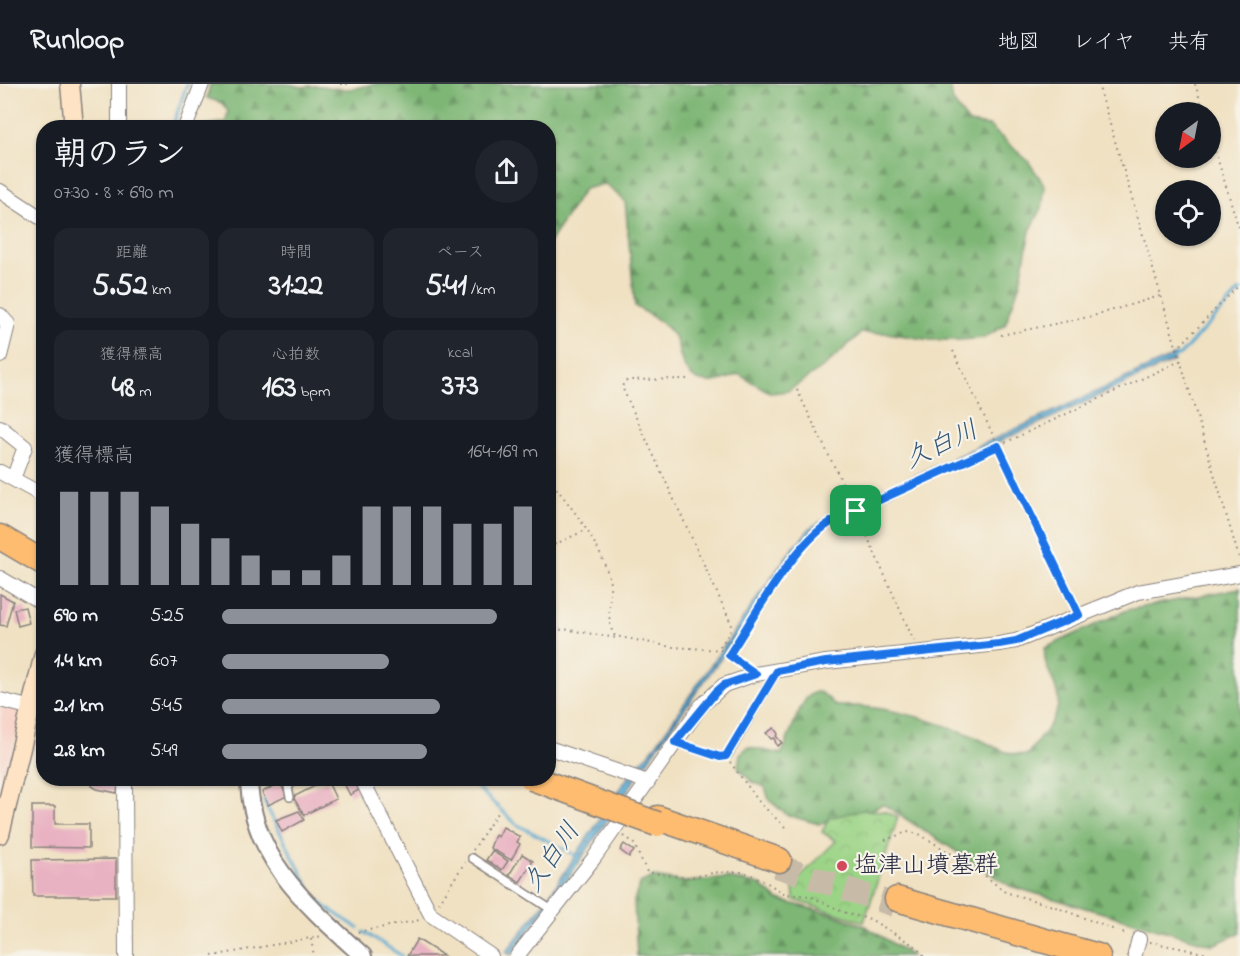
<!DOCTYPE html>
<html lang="ja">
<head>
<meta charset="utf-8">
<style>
	:root { --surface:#171b24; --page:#20242c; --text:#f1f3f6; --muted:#9ea1a6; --line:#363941; --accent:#8c9099 }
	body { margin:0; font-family:"Indie Flower","Klee One",sans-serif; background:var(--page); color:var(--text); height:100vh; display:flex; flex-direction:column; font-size:22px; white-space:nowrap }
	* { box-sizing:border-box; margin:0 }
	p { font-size:20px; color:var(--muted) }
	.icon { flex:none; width:33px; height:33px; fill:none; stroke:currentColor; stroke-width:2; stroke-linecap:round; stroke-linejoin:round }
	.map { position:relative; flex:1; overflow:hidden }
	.sheet { position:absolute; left:36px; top:36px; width:520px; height:666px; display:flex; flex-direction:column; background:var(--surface); border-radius:24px; box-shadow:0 2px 4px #0004 }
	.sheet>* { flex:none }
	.needle { width:39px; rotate:212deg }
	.tools { position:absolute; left:1155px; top:18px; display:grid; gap:12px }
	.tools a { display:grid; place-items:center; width:66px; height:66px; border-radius:50%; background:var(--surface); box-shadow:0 2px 4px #0004; font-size:30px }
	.pin { position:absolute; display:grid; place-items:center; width:51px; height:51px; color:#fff; margin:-26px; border-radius:12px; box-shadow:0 3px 9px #0006 }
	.round { display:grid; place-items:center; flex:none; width:63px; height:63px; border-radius:32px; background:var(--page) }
	.summary { display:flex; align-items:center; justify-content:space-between; height:102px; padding:0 18px }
	h1 { font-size:33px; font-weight:700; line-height:45px }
	.metrics { display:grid; grid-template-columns:repeat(3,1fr); gap:9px; height:102px; padding:6px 18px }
	.metrics div { display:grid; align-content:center; border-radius:15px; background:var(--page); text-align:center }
	.metrics b { font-size:30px; font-weight:700 }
	.metrics small { font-size:16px; font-weight:400 }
	.metrics p { font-size:16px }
	.chart { height:168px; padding:12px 18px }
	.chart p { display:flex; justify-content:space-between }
	.chart svg { width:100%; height:108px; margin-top:6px; stroke:var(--accent); stroke-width:6 }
	ul { padding:0 18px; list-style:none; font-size:20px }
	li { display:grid; grid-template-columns:96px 72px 1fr; align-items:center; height:45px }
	li i { height:15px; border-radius:8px; background:var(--accent) }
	header { display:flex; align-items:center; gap:36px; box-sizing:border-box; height:84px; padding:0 30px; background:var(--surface); border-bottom:2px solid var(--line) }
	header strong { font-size:28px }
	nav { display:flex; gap:33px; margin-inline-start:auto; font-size:21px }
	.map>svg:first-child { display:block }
	.built { fill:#f7d1c7 }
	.forest { fill:url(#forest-firs); stroke:#506c58; stroke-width:1.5 }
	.park { fill:url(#park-crowns); stroke:#5f7b61; stroke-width:1.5 }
	.water { fill:url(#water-waves); stroke:#3c6686; stroke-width:1.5 }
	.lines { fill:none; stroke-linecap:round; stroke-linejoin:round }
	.stream { stroke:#55a9d1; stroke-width:3 }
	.building { fill:#e9b2c2 }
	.motorway-tunnel { stroke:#c7bba7; stroke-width:24; stroke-dasharray:24 12; stroke-linecap:butt }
	.service-casing { stroke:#89827e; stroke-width:10 }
	.minor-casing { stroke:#89827e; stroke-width:16 }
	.tertiary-casing { stroke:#89827e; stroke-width:20 }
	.secondary-casing { stroke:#89827e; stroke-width:21 }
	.motorway-casing { stroke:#89827e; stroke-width:27 }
	.path { stroke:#89827e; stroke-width:2; stroke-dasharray:1.5 4.5; stroke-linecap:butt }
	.service { stroke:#fff; stroke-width:7 }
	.minor { stroke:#fff; stroke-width:14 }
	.tertiary { stroke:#fff; stroke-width:16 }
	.secondary { stroke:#fee4c5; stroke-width:18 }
	.motorway { stroke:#fdbc6f; stroke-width:24 }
	.motorway-bridge-casing { stroke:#89827e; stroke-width:27; stroke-linecap:butt }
	.motorway-bridge { stroke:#fdbc6f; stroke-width:24 }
	.route-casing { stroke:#fff; stroke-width:12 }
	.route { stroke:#1a73e8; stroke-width:8 }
	.poi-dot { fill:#d1495b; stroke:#f7f3e8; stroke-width:2 }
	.labels { text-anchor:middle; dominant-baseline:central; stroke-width:4.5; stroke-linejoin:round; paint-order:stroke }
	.poi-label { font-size:24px; fill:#22223b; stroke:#f7f3e8; text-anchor:start }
	.water-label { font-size:26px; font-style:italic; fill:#365877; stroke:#f7f3e8 }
</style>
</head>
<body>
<header>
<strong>Runloop</strong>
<nav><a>地図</a><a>レイヤ</a><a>共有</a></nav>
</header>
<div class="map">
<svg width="1240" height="872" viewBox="0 0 1240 872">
	<defs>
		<pattern id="forest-firs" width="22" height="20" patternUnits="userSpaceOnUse" patternTransform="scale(1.5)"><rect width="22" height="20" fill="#7db674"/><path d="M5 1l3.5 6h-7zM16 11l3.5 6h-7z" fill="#669460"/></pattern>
		<pattern id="park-crowns" width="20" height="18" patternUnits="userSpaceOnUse" patternTransform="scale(1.5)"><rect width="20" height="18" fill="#9cd487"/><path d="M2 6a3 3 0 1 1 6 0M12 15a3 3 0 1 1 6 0" fill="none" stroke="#86b675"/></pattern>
		<pattern id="water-waves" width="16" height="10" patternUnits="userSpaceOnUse" patternTransform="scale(1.5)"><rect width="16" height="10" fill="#55a9d1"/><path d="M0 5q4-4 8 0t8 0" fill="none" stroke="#4689ab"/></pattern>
	</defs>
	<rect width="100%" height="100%" fill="#f7f3e8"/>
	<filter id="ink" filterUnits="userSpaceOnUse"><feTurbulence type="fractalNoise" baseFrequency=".0167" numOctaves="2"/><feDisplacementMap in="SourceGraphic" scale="12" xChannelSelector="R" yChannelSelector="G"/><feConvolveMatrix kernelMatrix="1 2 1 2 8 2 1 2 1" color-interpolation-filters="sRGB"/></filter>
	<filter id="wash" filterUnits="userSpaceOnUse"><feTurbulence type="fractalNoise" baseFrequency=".008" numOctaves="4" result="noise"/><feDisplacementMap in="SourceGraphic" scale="24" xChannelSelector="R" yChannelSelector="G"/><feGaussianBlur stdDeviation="1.35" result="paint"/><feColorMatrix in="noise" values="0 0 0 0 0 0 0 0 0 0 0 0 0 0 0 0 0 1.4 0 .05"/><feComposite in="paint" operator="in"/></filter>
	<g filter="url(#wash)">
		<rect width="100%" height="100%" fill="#f0e1c2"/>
		<path class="built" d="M0 620 23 626 0 719Z"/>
		<path class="forest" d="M210 0H287L303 3C317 0 326 3 340 5 351 6 363 2 374 0H950L953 18 969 39 989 42 1028 77 1045 102 1042 124 1030 147 1020 199 1005 241 984 254 959 256H931L887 249H861L825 282 788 307 771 309 738 290C718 300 694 305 683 280 679 272 679 261 675 254 666 239 649 231 635 222L625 117 605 100 584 105 549 159V44L193 43 226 38 228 27 222 19 207 14Z
			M1240 504V849L1213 861 1010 802 883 720 857 733 819 740 787 731 769 716 765 703 751 697 738 683 740 670 748 663 781 670C789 660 801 600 821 609 826 611 832 619 836 622 879 620 923 633 963 648 986 656 1002 672 1027 671 1037 657 1061 632 1058 614 1056 595 1042 584 1045 564L1127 526Z
			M653 793 686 798 727 794 760 801 778 816 832 830 865 842 912 872H637L634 817 640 799Z"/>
		<path class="park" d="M863 726 884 727 898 733 864 838 794 816 793 800 836 757 822 748 829 734Z"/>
		<path class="water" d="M1175 271 1174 277 852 426 814 446 790 476 640 688 564 800 511 871 506 868 542 822 634 684 650 669 786 473 811 443 850 422Z"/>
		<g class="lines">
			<path class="stream" d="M172 44 187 0
				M1173 274 1180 271 1240 207
				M467 694 516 740 577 772
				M263 716 312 809 324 822 358 844
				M364 848 402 872"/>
		</g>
		<g id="blocks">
			<path class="building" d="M0 510 13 517 6 542 0 541Z
				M25 523 29 539 18 542 14 525Z
				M774 644 778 650 776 652 782 659 777 662 774 654 771 655 766 649Z
				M93 694H119L117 709 97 705 92 702Z
				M341 694H353L359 706 350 711Z
				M327 696 336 715 304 731 293 713Z
				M280 699 287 712 268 721 262 708Z
				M32 722H55V740H89V764L32 763Z
				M299 727 304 736 282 748 276 736Z
				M503 743 520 753 517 758 520 760 511 776 490 764 495 751 498 753Z
				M624 760 634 767 629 773 620 766Z
				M492 767 508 777 502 786 486 776Z
				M522 770 533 777 520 798 509 791Z
				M116 775V812H33L32 776Z
				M417 855 444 872H407Z"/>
		</g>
	</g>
	<g filter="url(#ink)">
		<use href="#blocks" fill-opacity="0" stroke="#89827e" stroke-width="1.5"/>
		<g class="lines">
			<path class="motorway-tunnel" d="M777 782 895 821"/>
			<g class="service-casing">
				<path id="service" d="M675 658 720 673 728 671 777 587
					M290 713 288 703 297 694
					M472 774 552 826"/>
			</g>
			<g class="minor-casing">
				<path id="minor" d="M119 44V0
					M185 44 202 0
					M0 107 44 136
					M0 231 8 240 0 272
					M0 343 25 363 13 395
					M0 388 44 412
					M0 494 44 520
					M0 616 44 627
					M549 664 648 698
					M125 694 126 872
					M361 694 431 831 491 872
					M1135 870 1139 855
					M517 872 594 774 701 622 724 601 756 590 826 578 999 560 1016 557 1138 508 1240 490"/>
			</g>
			<g class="tertiary-casing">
				<path id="tertiary" d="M249 694C250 774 309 823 363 872"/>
			</g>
			<g class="secondary-casing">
				<path id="secondary" d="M70 0 74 44
					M0 750 44 570"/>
			</g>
			<g class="motorway-casing">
				<path id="motorway" d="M0 453 44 479
					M658 734 779 776
					M897 815 1098 872"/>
			</g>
			<path class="path" d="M340 0H349
				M1098 0 1240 477
				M1195 0 1204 28
				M1210 50 1240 148
				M1001 251 1093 232 1160 212
				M1177 265 1240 200
				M953 267 1074 521
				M687 295 629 296 624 298 622 303 731 539 730 549 718 565
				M797 306 855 425 914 557
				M549 395C572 424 598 456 609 493 613 511 604 537 615 552L672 563 722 566 745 582
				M549 463 586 446
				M549 550 563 545 617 554
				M729 571 800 466 822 444 1180 277
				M730 678 760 719 786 744
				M624 752 633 758 647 788 686 794 719 788H743L761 795 785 810 810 812 848 830 870 835 915 862 924 872
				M885 756 907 748 919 750 978 786 1005 808 1053 822 1128 851
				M473 766 497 729
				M439 819 465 778
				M358 848 420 836
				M311 855 314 872
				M1150 858 1218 872
				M212 872 322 852"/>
			<use href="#service" class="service"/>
			<use href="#minor" class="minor"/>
			<use href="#tertiary" class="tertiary"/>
			<use href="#secondary" class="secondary"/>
			<use href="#motorway" class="motorway"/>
			<g class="motorway-bridge-casing">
				<path id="motorway-bridge" d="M532 694 657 740"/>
			</g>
			<use href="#motorway-bridge" class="motorway-bridge"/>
		</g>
	</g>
	<g class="lines" filter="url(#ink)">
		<g class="route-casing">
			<path id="route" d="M998 362 1079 531 1016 557 999 560 826 578 777 587 726 672 720 673 675 658 716 608 724 601 756 590 729 571C754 533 794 460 831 438Z"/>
		</g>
		<use href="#route" class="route"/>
	</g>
	<circle class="poi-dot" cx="842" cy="782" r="6"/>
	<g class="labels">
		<g class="poi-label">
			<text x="854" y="782">塩津山墳墓群</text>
		</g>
		<g class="water-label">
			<text transform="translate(942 362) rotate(-25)">久白川</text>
			<text transform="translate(553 774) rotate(-55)">久白川</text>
		</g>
	</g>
</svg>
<div class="tools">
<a><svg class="needle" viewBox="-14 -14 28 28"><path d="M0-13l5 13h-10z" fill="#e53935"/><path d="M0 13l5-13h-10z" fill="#9ea1a6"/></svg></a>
<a><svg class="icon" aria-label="locate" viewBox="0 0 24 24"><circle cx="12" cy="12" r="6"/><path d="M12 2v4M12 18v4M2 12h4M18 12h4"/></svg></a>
</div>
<div class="pin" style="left:856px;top:427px;background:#1e9e55"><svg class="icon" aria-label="arrive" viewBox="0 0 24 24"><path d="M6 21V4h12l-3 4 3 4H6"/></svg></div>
<section class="sheet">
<div class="summary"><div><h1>朝のラン</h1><p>07:30 · 8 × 690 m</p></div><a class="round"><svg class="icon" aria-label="share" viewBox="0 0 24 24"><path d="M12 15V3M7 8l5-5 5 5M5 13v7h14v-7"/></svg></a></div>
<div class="metrics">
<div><p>距離</p><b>5.52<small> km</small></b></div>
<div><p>時間</p><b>31:22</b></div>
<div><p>ペース</p><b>5:41<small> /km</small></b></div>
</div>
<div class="metrics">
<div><p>獲得標高</p><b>48<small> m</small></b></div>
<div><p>心拍数</p><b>163<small> bpm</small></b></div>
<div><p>kcal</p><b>373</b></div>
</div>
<div class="chart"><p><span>獲得標高</span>164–169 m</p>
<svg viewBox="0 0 160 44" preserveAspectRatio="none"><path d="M5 44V6M15 44V6M25 44V6M35 44V12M45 44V19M55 44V25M65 44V32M75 44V38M85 44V38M95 44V32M105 44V12M115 44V12M125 44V12M135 44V19M145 44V19M155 44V12"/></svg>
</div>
<ul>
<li><b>690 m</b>5:25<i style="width:87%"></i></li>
<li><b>1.4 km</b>6:07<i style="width:53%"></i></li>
<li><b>2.1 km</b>5:45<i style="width:69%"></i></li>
<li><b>2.8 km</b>5:49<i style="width:65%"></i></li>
</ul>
</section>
</div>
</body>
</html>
